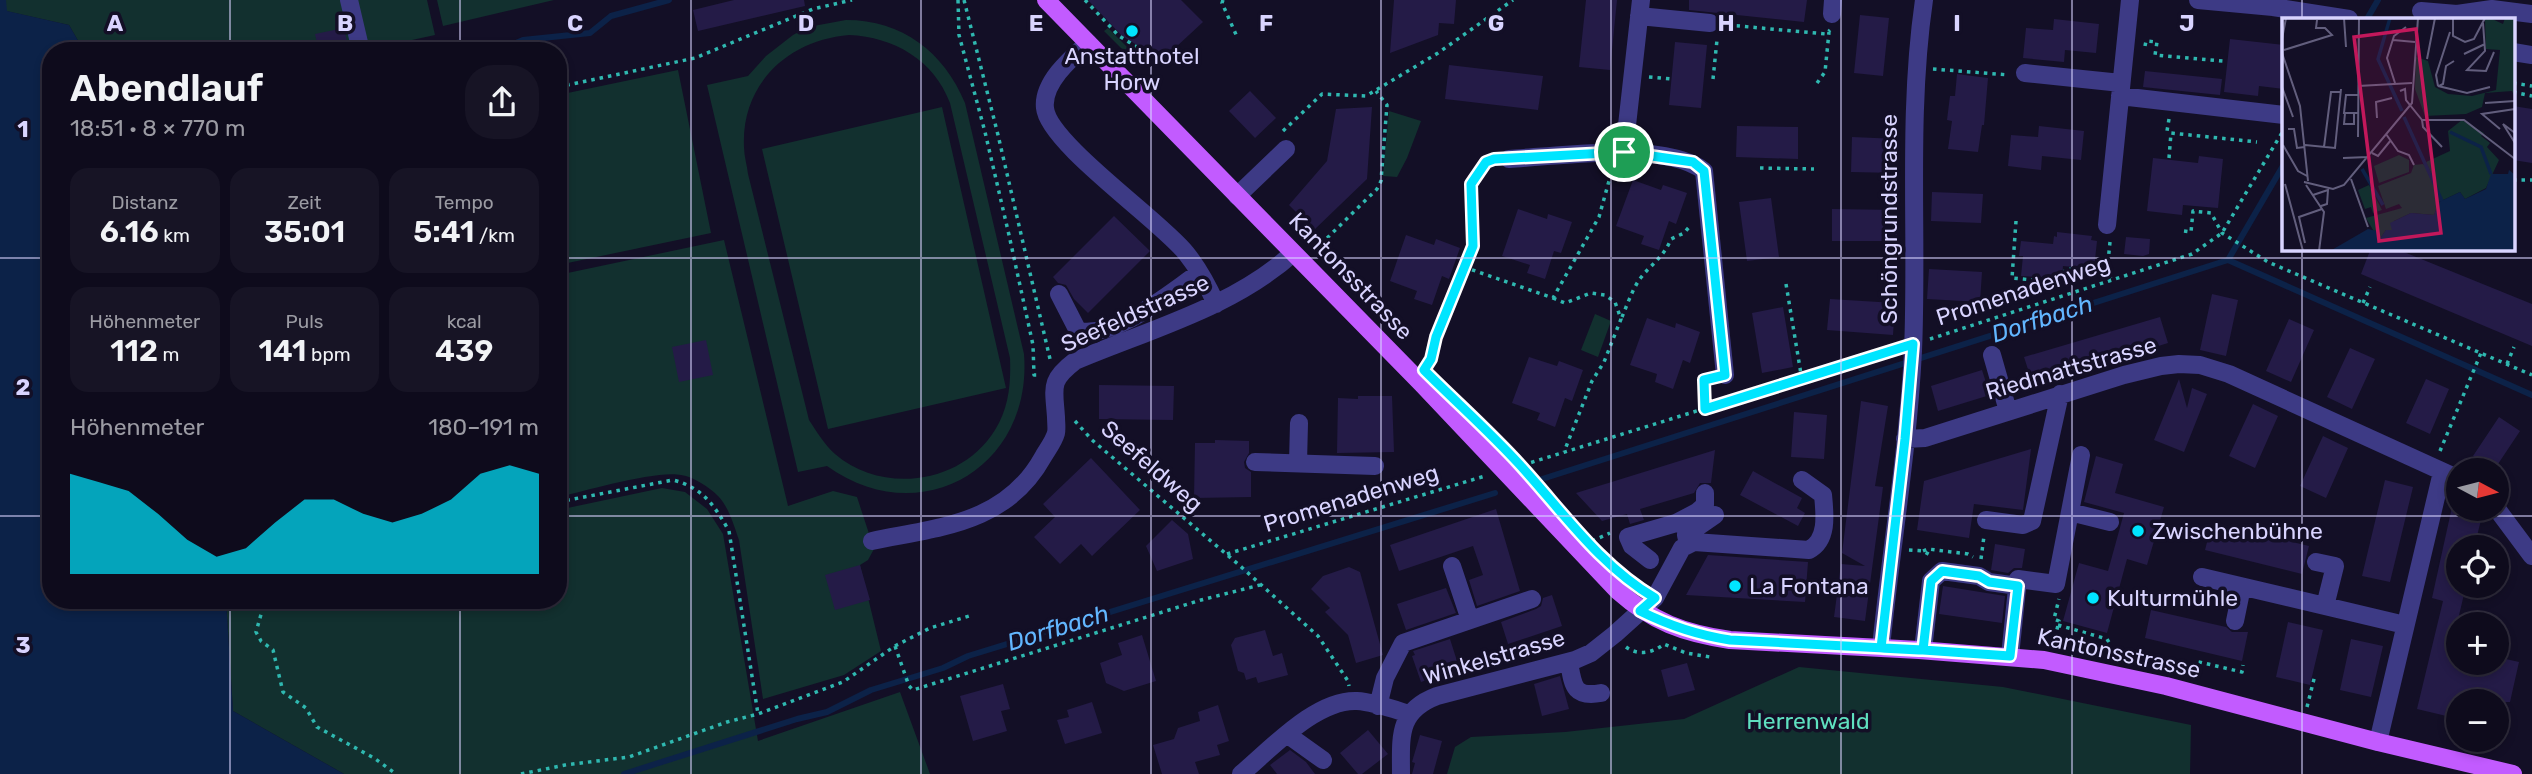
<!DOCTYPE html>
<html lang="de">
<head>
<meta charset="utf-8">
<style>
	:root { --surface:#0e0b1c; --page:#171425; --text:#f1f3f6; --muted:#9b9ba3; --line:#2e2b3b; --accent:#00e5ff }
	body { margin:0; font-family:Rubik,sans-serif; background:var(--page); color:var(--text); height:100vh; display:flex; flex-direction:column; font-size:26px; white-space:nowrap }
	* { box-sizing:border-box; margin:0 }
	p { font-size:23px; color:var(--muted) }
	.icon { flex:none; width:38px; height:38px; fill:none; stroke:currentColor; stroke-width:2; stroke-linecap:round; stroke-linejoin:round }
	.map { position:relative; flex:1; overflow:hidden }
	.sheet { position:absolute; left:42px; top:42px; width:525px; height:567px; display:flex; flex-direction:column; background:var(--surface); border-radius:28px; box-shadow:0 4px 10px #0003,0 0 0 2px var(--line) }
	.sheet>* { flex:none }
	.needle { width:46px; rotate:97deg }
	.fabs { position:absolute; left:2446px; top:458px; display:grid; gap:14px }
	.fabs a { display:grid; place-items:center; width:63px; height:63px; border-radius:50%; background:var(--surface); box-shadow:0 4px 10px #0003,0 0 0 2px var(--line); font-size:35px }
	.pin { position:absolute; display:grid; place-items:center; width:60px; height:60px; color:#fff; margin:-30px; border:4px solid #fff; border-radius:50%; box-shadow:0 2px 7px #0007 }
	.round { display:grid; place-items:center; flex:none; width:74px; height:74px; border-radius:28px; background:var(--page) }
	.headline { display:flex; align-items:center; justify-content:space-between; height:119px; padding:0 28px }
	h1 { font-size:38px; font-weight:600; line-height:52px }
	.stats { display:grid; grid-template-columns:repeat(3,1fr); gap:10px; height:119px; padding:7px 28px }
	.stats div { display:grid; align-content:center; border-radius:18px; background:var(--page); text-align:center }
	.stats b { font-size:30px; font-weight:600 }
	.stats small { font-size:19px; font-weight:400 }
	.stats p { font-size:19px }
	.chart { height:196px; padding:14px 28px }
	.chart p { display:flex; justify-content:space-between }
	.chart svg { width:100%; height:126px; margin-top:7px; fill:var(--accent); opacity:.7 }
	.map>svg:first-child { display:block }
	.green { fill:#12302f; fill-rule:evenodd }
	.water { fill:#0c2248 }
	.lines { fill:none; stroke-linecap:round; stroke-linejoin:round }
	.stream { stroke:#0c2248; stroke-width:6 }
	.building { fill:#241b47 }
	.path { stroke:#2fb8b0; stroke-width:3.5; stroke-dasharray:3.5 5; stroke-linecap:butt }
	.minor { stroke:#3d3a85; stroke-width:18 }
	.major { stroke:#c25bff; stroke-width:18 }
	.route-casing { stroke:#fff; stroke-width:14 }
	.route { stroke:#00e5ff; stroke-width:9 }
	.grid { fill:none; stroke:#d9d4ff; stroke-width:2; stroke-opacity:0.55 }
	.poi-dot { fill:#00e5ff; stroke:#130f26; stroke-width:2.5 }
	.labels { text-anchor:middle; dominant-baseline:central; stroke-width:7; stroke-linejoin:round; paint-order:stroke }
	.poi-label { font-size:23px; fill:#d9d4ff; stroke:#130f26; text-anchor:start }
	.street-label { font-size:23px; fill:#d9d4ff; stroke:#130f26 }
	.park-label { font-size:23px; fill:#5fe0c0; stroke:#130f26 }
	.water-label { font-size:24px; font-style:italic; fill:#62b6ff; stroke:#130f26 }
	.inset-river { fill:none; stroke:#0c2248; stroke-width:3.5 }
	.inset-road { fill:none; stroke:#625e7d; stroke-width:2 }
	.view { fill:#c2185b; fill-opacity:0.15; stroke:#c2185b; stroke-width:3.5 }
	.inset-edge { fill:none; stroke:#d9d4ff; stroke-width:3.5 }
	.grid-label { font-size:23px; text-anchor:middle; font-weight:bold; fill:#d9d4ff; stroke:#130f26; stroke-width:7; stroke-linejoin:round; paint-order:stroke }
</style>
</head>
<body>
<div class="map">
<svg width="2532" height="774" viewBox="0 0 2532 774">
	<rect width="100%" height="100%" fill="#130f26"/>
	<path class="green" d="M6 0H341L353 51H84L69 25 6 11Z
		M355 0H427L435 35 366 50Z
		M437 0H554L443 26Z
		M846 20C902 20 944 52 965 103L1024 354C1033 468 920 533 827 466L798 472 707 85 748 76 766 56 793 35 808 27ZM849 35C894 37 934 60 950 103L1010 358C1011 383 1009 408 995 430 962 484 883 495 835 454 824 444 817 432 809 420L748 174C747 165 744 156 744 147 741 83 789 40 849 35Z
		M1108 28 1135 55 1131 58 1104 31Z
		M678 70 711 233 558 265V95Z
		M942 107 1006 388 828 429 762 149Z
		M1389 111 1421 121 1407 158 1397 177 1383 176Z
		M724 240 788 506 833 491 857 497 874 549 868 560 860 565 881 651 844 675 763 699 739 540C734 526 729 507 718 496 709 487 694 477 681 475 656 470 586 491 558 497V275Z
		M1595 314 1611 321 1598 357 1581 350Z
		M662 488 685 492 707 509 723 534 758 741 900 692 930 774H344L233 711 226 600H558V510Z
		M1799 667 2003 687 2191 725 2190 774H1447L1455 747 1471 737 1565 732 1684 719Z"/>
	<path class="water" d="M0 0H6L7 11 69 25 84 51H51V600H226L233 711 344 774H0Z"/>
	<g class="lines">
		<path class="stream" d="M2367 19 2378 0
			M498 51 523 40 590 33 611 16 669 0
			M2228 260 2284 164
			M1539 480 2228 260 2532 395
			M624 774 797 719 827 712 871 690 943 668 968 656 1495 493"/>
	</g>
	<path class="building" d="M734 0H804L805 6 698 31 693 10Z
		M1088 0H1181L1203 22 1162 60 1122 36Z
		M1394 0H1456L1454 24 1439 23 1438 35 1390 53Z
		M1586 0H1617L1610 70 1579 67Z
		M1689 0H1807L1804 22 1689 10Z
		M1860 15 1889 18 1883 76 1854 73Z
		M2054 19 2099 24 2096 53 2065 50 2064 62 2023 58 2026 28 2053 30Z
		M344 28 349 51H319L315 34Z
		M2230 39 2284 45V89L2259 86 2258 96 2224 92Z
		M1675 42 1707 45 1701 108 1669 105Z
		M1449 65 1543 76 1538 110 1445 99Z
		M2145 71 2222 79 2220 95 2143 87Z
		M1957 74 1988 78 1984 125H1982L1978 152 1948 149 1952 121 1947 120 1950 96H1955Z
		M1250 91 1276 118 1255 138 1229 111Z
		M2513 106 2532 109V163L2513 160Z
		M1372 107 1367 179 1314 230 1289 205 1327 161 1336 109Z
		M1737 126 1798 127V159L1736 157Z
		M2039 126 2084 131 2081 160 2042 156 2041 170 2008 166 2011 135 2038 137Z
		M1852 137 1898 139 1897 173 1851 172Z
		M2199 156 2223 159 2218 208 2183 205 2182 215 2147 211 2153 158 2198 163Z
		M1633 180 1661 190 1663 185 1687 193 1676 224 1669 221 1659 250 1641 244 1644 236 1616 226Z
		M1932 192 1983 194 1981 223 1931 221Z
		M1771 198 1779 257 1747 261 1739 202Z
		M1518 209 1547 219 1548 214 1572 222 1561 253 1554 251 1545 279 1527 273 1530 265 1502 256Z
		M1832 209 1897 210V241H1832Z
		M1114 216 1150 251 1088 313 1074 299 1066 285 1058 283 1053 277Z
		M2057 232 2092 236 2091 240 2097 241 2094 269 2063 266 2062 278 2021 276 2023 256H2019L2021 241 2053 244 2054 236 2057 237Z
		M1406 235 1434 245 1436 239 1460 248 1449 279 1442 276 1432 305 1414 299 1417 291 1390 281Z
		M2126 237 2150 239 2149 254 2143 256 2124 254Z
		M2371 248H2394L2532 304V346L2361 274Z
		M1929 269 1982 272 1980 302 1927 299Z
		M2212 294 2238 300 2226 356 2200 350Z
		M1830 299 1895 303 1893 335 1827 330Z
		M1783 307 1793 367 1762 373 1752 313Z
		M2160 317 2168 343 2033 385 2024 357Z
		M1647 318 1675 328 1676 323 1700 332 1690 363 1683 360 1673 389 1655 382 1657 374 1630 365Z
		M2289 319 2314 330 2291 382 2266 371Z
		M706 340 713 375 679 382 672 347Z
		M2350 348 2375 359 2352 409 2327 397Z
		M1529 357 1557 366 1559 361 1583 370 1572 401 1565 398 1555 427 1537 420 1540 413 1512 403Z
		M1982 370 1990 395 1938 411 1931 386Z
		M2179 379 2187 408 2192 388 2207 394 2184 452 2154 440Z
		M2426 379 2449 389 2430 434 2406 423Z
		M1099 385 1174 386 1173 420 1099 419Z
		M1358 396H1392L1394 452 1337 453 1338 398 1358 399Z
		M1861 401 1888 406 1875 486 1883 487 1865 621 1834 617 1841 564 1865 566 1842 553Z
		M2253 404 2278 416 2255 468 2229 456Z
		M1794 412 1827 415 1824 459 1791 457Z
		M2499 417 2520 431 2494 470 2473 456Z
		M2323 436 2348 448 2326 498 2300 486Z
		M1215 440 1249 441V453L1244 462 1245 468 1251 472V497L1194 498 1195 443H1215Z
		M2031 449 2023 510 1974 504 1969 538 1917 530 1924 481Z
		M1715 450 1711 483H1700L1694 493 1640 509 1644 520 1630 524 1627 514 1602 521 1576 493Z
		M2096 456 2123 464 2115 493 2164 507 2147 565 2127 559 2107 633 2063 621 2079 563 2108 571 2124 513 2084 502Z
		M1091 458 1140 510 1092 556 1081 544 1060 564 1034 537 1055 517 1043 504Z
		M1753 471 1802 498 1797 508 1805 513 1798 526 1740 495Z
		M2385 480 2413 487 2390 582 2362 576Z
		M2452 507H2459V515L2481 520 2474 548H2459V586H2466L2455 632 2459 633V663H2497V657L2519 662 2510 702H2459V719L2417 709 2443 601 2432 598Z
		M1496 509 1520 591 1477 606 1469 580 1483 575 1473 546 1399 571 1390 545Z
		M1172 520 1188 534 1193 559 1157 571 1146 546Z
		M2212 523 2309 546 2302 574 2205 550Z
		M1995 544 2025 549 2022 568H2014L2008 573 1991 570Z
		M1708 555 1808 562 1805 602 1686 595Z
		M860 565 870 600 835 610 825 575Z
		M1349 567 1360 572 1383 655 1356 663 1348 635 1325 612 1330 608 1311 589 1323 576Z
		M1943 586 2005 596 2002 623 1939 614Z
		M1446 588 1456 613 1406 630 1397 604Z
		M1552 595 1562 626 1508 644 1501 622 1536 609 1541 606 1543 598Z
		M2151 610 2226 627 2232 632H2248L2242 661 2145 638Z
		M2288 622 2323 630 2310 685 2276 677Z
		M1265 630 1273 656 1282 653 1288 675 1258 683 1256 677 1246 680 1244 673 1238 671 1231 645 1235 638Z
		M1142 635 1156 681 1124 691 1106 683 1100 663 1122 655 1118 643Z
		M1450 639 1457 661 1439 667 1441 675 1421 682 1412 656 1415 655 1413 651Z
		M2351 639 2383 646 2371 697 2340 690Z
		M1687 663 1695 690 1668 697 1661 670Z
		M1560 676 1569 709 1542 716 1534 684Z
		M1003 684 1010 709 1001 711 1007 731 973 741 960 696Z
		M1092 702 1102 733 1065 744 1057 720 1069 717 1067 710Z
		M1218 705 1229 741 1217 745 1220 755 1195 762 1199 774H1162L1153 745 1174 739 1178 728 1200 721 1198 712Z
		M1368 730 1388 754 1362 774H1358L1340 753Z
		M1420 735 1442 741 1433 774H1412L1415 763 1412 762Z
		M1290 750 1306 762 1315 774H1277L1270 765Z"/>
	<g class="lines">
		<path class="path" d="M958 0 959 35 985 132 1009 235 1033 345 1034 375H1041
			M964 0 998 135 1050 359
			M1085 0 1119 36 1158 60
			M1223 0 1222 3 1238 39
			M1728 25 1826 34 1830 30
			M2145 46 2146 41 2157 42 2155 55 2223 61
			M1133 63 1143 51
			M1933 69 2009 75
			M1649 77 1671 79
			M1713 79 1717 40
			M1817 83 1825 72 1829 32
			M2513 83 2532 86
			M558 87 695 58 813 9 852 0
			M2513 92 2532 96
			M2169 119 2167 131 2171 133 2257 142
			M1283 131 1322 94 1366 96 1438 53 1513 0
			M2169 158 2171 133
			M1760 168 1814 169
			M2513 180H2532
			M2016 221 2012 278 2064 283 2065 269 2107 272
			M2184 231 2191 232 2193 211 2211 213 2222 233 2268 262 2532 375
			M2110 242 2107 272 2112 280
			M1315 250 1377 189 1381 181 1387 105 1376 91
			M1464 267 1553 298 1599 217 1612 170
			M1786 284 1802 380
			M1553 298 1565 303 1591 293 1605 295 1615 302 1621 319 1604 362 1592 381 1564 452
			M2363 303 2370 287
			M1622 317C1627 305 1632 291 1639 280 1650 265 1664 257 1671 239L1684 233 1690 226
			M1930 339 2192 254 2222 233 2283 131
			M2507 364 2514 347
			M1427 365 1449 302 1473 246 1471 184 1486 162 1492 160
			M1705 409 1704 380 1707 379
			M1075 421 1092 440 1238 564 1318 636 1348 681 1349 686
			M2440 451 2481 353
			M1523 465 1896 349
			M558 502 673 480C702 487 715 506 729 531L758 714
			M1592 541 1610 533
			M1909 550 1923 551 1932 556
			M1923 551 1928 549 1968 554 1973 557
			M1227 554 1485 476
			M1981 559 1984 536
			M269 600 262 611 256 632 261 641 273 650 283 692 306 708 317 727 374 758 396 774
			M2058 625 2107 639 2110 644 2108 655
			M895 646 909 686 913 690 1201 600 1260 585
			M2053 646 2059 621 2054 619 2059 599
			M1626 647C1638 656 1653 653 1664 644L1686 653 1710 657
			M2192 674 2195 661 2242 672 2243 665
			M2307 707 2315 675
			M521 774 565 765 629 757 727 722 758 714 843 682 895 646 930 628 969 616"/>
		<path class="minor" d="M349 0 361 51
			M2198 0 2273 7 2349 19
			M2421 11 2457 14 2492 9 2532 14
			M1832 14 1833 0
			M1639 16 1710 23
			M1088 43C1071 58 1042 83 1045 108 1048 143 1161 221 1186 253 1198 268 1208 286 1216 304
			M2513 52 2532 55
			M2025 73 2121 83
			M2120 96 2284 115
			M1624 152 1641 0
			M1509 159C1557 156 1666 141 1704 171L1725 375
			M1237 196 1286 149
			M2107 225 2130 0
			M1059 294 1078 331C1117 338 1167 295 1199 273
			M1992 355 2008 411
			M1905 439 1925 438 2124 375 2161 366 2179 364 2200 365 2229 374 2459 479
			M1255 462 1375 466
			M1298 463 1299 423
			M2497 509 2532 556
			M2070 512 2110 522
			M1986 520 2023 525 2032 521 2060 394
			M872 541C939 527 1006 524 1043 457 1047 450 1054 441 1056 433 1057 429 1056 422 1056 417 1054 387 1049 381 1075 361 1148 330 1234 307 1293 253
			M1688 544 1686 535 1715 515
			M1650 560 1632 546 1628 537 1676 523 1697 512 1705 505V493
			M2316 562 2335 566 2325 606
			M1452 566 1470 620
			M2202 577 2405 625
			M2235 621 2242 587
			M1881 647C1891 549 1908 450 1913 351 1918 234 1907 117 1924 0
			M1923 650 1931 581 1942 571 1979 576 1989 582 2018 586
			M2010 656 2018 579 2056 584 2081 455
			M1569 662C1573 685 1573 698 1601 693
			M1378 706 1385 678 1403 643 1532 599
			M1288 735 1323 760
			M2378 742 2442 472
			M1241 774C1271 749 1316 699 1357 701 1374 702 1393 709 1409 714
			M1401 774C1401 737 1397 711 1437 696L1575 660 1591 653 1615 634 1655 598 1682 548 1694 542 1809 550C1828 540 1825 515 1823 495L1802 480"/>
		<path class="major" d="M1046 0 1422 384 1618 591C1653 622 1683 633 1730 640L1919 650 2044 660 2166 686 2378 742 2513 774"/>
	</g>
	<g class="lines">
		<g class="route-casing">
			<path id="route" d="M1624 152 1494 159 1486 162 1471 184 1473 246 1436 337 1431 359 1424 370C1456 402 1490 432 1520 465 1563 512 1599 565 1655 598L1640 611C1670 626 1697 635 1730 640L1923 650 1931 581 1942 571 1979 576 1989 582 2018 586 2010 656 1923 650H1919L1881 648 1905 439 1913 344 1705 409 1704 380 1725 375 1704 171 1693 162 1624 152"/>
		</g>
		<use href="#route" class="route"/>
	</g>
	<path class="grid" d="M230 0V51M460 0V51M691 0V774M921 0V774M1151 0V774M1381 0V774M1611 0V774M1841 0V774M2072 0V774M2302 0V19M2302 248V774M0 258H51M558 258H2532M0 516H51M558 516H2532M230 600V774M460 600V774"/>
	<g class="poi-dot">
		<circle cx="1132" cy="31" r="7"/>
		<circle cx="2138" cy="531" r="7"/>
		<circle cx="1735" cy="586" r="7"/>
		<circle cx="2093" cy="598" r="7"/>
	</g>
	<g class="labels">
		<g class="poi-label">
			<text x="1132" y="56" text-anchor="middle">Anstatthotel<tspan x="1132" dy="26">Horw</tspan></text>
			<text x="2152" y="531">Zwischenbühne</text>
			<text x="1749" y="586">La Fontana</text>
			<text x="2107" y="598">Kulturmühle</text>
		</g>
		<g class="street-label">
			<text transform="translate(1889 219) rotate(-90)">Schöngrundstrasse</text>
			<text transform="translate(1351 276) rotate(46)">Kantonsstrasse</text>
			<text transform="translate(2023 290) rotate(-18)">Promenadenweg</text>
			<text transform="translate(1135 313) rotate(-24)">Seefeldstrasse</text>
			<text transform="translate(2071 368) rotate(-16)">Riedmattstrasse</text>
			<text transform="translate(1152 466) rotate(41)">Seefeldweg</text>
			<text transform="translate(1351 498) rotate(-17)">Promenadenweg</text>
			<text transform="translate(2119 653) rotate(12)">Kantonsstrasse</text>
			<text transform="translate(1494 657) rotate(-16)">Winkelstrasse</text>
		</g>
		<g class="park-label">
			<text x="1808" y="721">Herrenwald</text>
		</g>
		<g class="water-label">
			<text transform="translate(2042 319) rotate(-18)">Dorfbach</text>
			<text transform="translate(1058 628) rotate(-17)">Dorfbach</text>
		</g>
	</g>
	<g transform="translate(2282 18)">
		<rect width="233" height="233" fill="#130f26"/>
		<path d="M208 0 221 6 223 0H233V80L230 73 203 75 200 89 184 96 143 98 133 71 134 39 146 43 153 69 166 76 190 78 214 72 218 32 204 31 203 2ZM180 102 202 115 199 118 208 125 205 129 217 142 204 170 183 181 178 174 157 184 152 197 129 195 112 203 110 212H104L97 222 84 200 120 190 117 186 104 191 96 168 129 155 132 147 141 146 149 155 144 144 168 133 166 113ZM117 137 127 142V154L97 165 92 148ZM87 167 100 192 91 195 89 189 83 191 76 172Z" fill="#12302f"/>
		<path d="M227 152 233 157V233H48L86 211 95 213 97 222 104 212H110L108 205 129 195 152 197 157 184 178 174 183 181 204 171 209 156H226Z" fill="#0c2248"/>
		<path class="inset-river" d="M108 0 96 41 120 93M122 99 160 183M168 114 199 129 209 156M80 151 101 187"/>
		<path class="inset-road" d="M62 0 64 29M171 0V18L183 24 192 21 203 0M201 5 203 33 185 52 204 53 212 34M0 21 4 0M111 22 133 24M2 32 50 17 43 10H34L35 2M0 35 18 88 26 163M182 36 203 26M145 41 153 0M113 65 105 40 112 18 124 9M76 68 130 65M156 68 154 57 168 14M156 68 185 75 208 69M157 68 161 66 164 48 172 43M0 69 11 99M118 73 123 71 124 82 140 102M76 77H64L62 95H76M203 85 233 83M63 95 62 106H72V96M95 100 94 84 110 80M140 102H182L233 141M140 102 141 109 160 129M6 111H12L15 130 23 129M218 111 200 96 233 91M233 115 221 106 233 125M104 116 116 133 127 137 132 147M76 119 77 0M1 127 16 153 25 158M23 127 53 130 59 71M42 129 49 74H58M90 135 96 138 109 122M61 140 86 139M69 161 86 209M27 165 22 164 51 171 62 167 130 85 136 0M3 166 21 233M24 167 42 194 37 233M31 177 46 172 45 186 39 188M23 225 17 199 40 191"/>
		<path class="view" d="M134 11 159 215 97 223 72 19Z"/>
		<rect width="233" height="233" class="inset-edge"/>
	</g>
	<g class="grid-label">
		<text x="115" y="31">A</text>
		<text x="345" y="31">B</text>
		<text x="575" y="31">C</text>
		<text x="806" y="31">D</text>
		<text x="1036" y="31">E</text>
		<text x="1266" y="31">F</text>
		<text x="1496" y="31">G</text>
		<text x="1726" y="31">H</text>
		<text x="1957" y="31">I</text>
		<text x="2187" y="31">J</text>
		<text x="23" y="137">1</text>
		<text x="23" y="395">2</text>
		<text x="23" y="653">3</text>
	</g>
</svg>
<div class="fabs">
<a><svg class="needle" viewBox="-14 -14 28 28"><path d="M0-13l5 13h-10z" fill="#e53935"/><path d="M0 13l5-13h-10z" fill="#9b9ba3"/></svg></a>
<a><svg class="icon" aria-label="locate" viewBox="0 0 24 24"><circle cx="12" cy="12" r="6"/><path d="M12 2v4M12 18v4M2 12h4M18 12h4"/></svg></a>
<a>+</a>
<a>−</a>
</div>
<div class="pin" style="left:1624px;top:152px;background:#1e9e55"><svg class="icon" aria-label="arrive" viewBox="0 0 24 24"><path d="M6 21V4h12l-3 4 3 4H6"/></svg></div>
<section class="sheet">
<div class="headline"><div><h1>Abendlauf</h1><p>18:51 · 8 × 770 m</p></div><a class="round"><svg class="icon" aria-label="share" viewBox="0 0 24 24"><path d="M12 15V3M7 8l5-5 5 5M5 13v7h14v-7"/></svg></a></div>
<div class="stats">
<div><p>Distanz</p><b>6.16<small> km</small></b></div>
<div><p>Zeit</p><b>35:01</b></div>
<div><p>Tempo</p><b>5:41<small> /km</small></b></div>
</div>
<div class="stats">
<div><p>Höhenmeter</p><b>112<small> m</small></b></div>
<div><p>Puls</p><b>141<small> bpm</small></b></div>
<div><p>kcal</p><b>439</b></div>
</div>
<div class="chart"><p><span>Höhenmeter</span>180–191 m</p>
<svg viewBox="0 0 160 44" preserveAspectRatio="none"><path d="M0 44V9L10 12L20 15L30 23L40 32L50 38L60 35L70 26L80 18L90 18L100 23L110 26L120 23L130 18L140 9L150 6L160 9V44z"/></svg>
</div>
</section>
</div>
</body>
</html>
